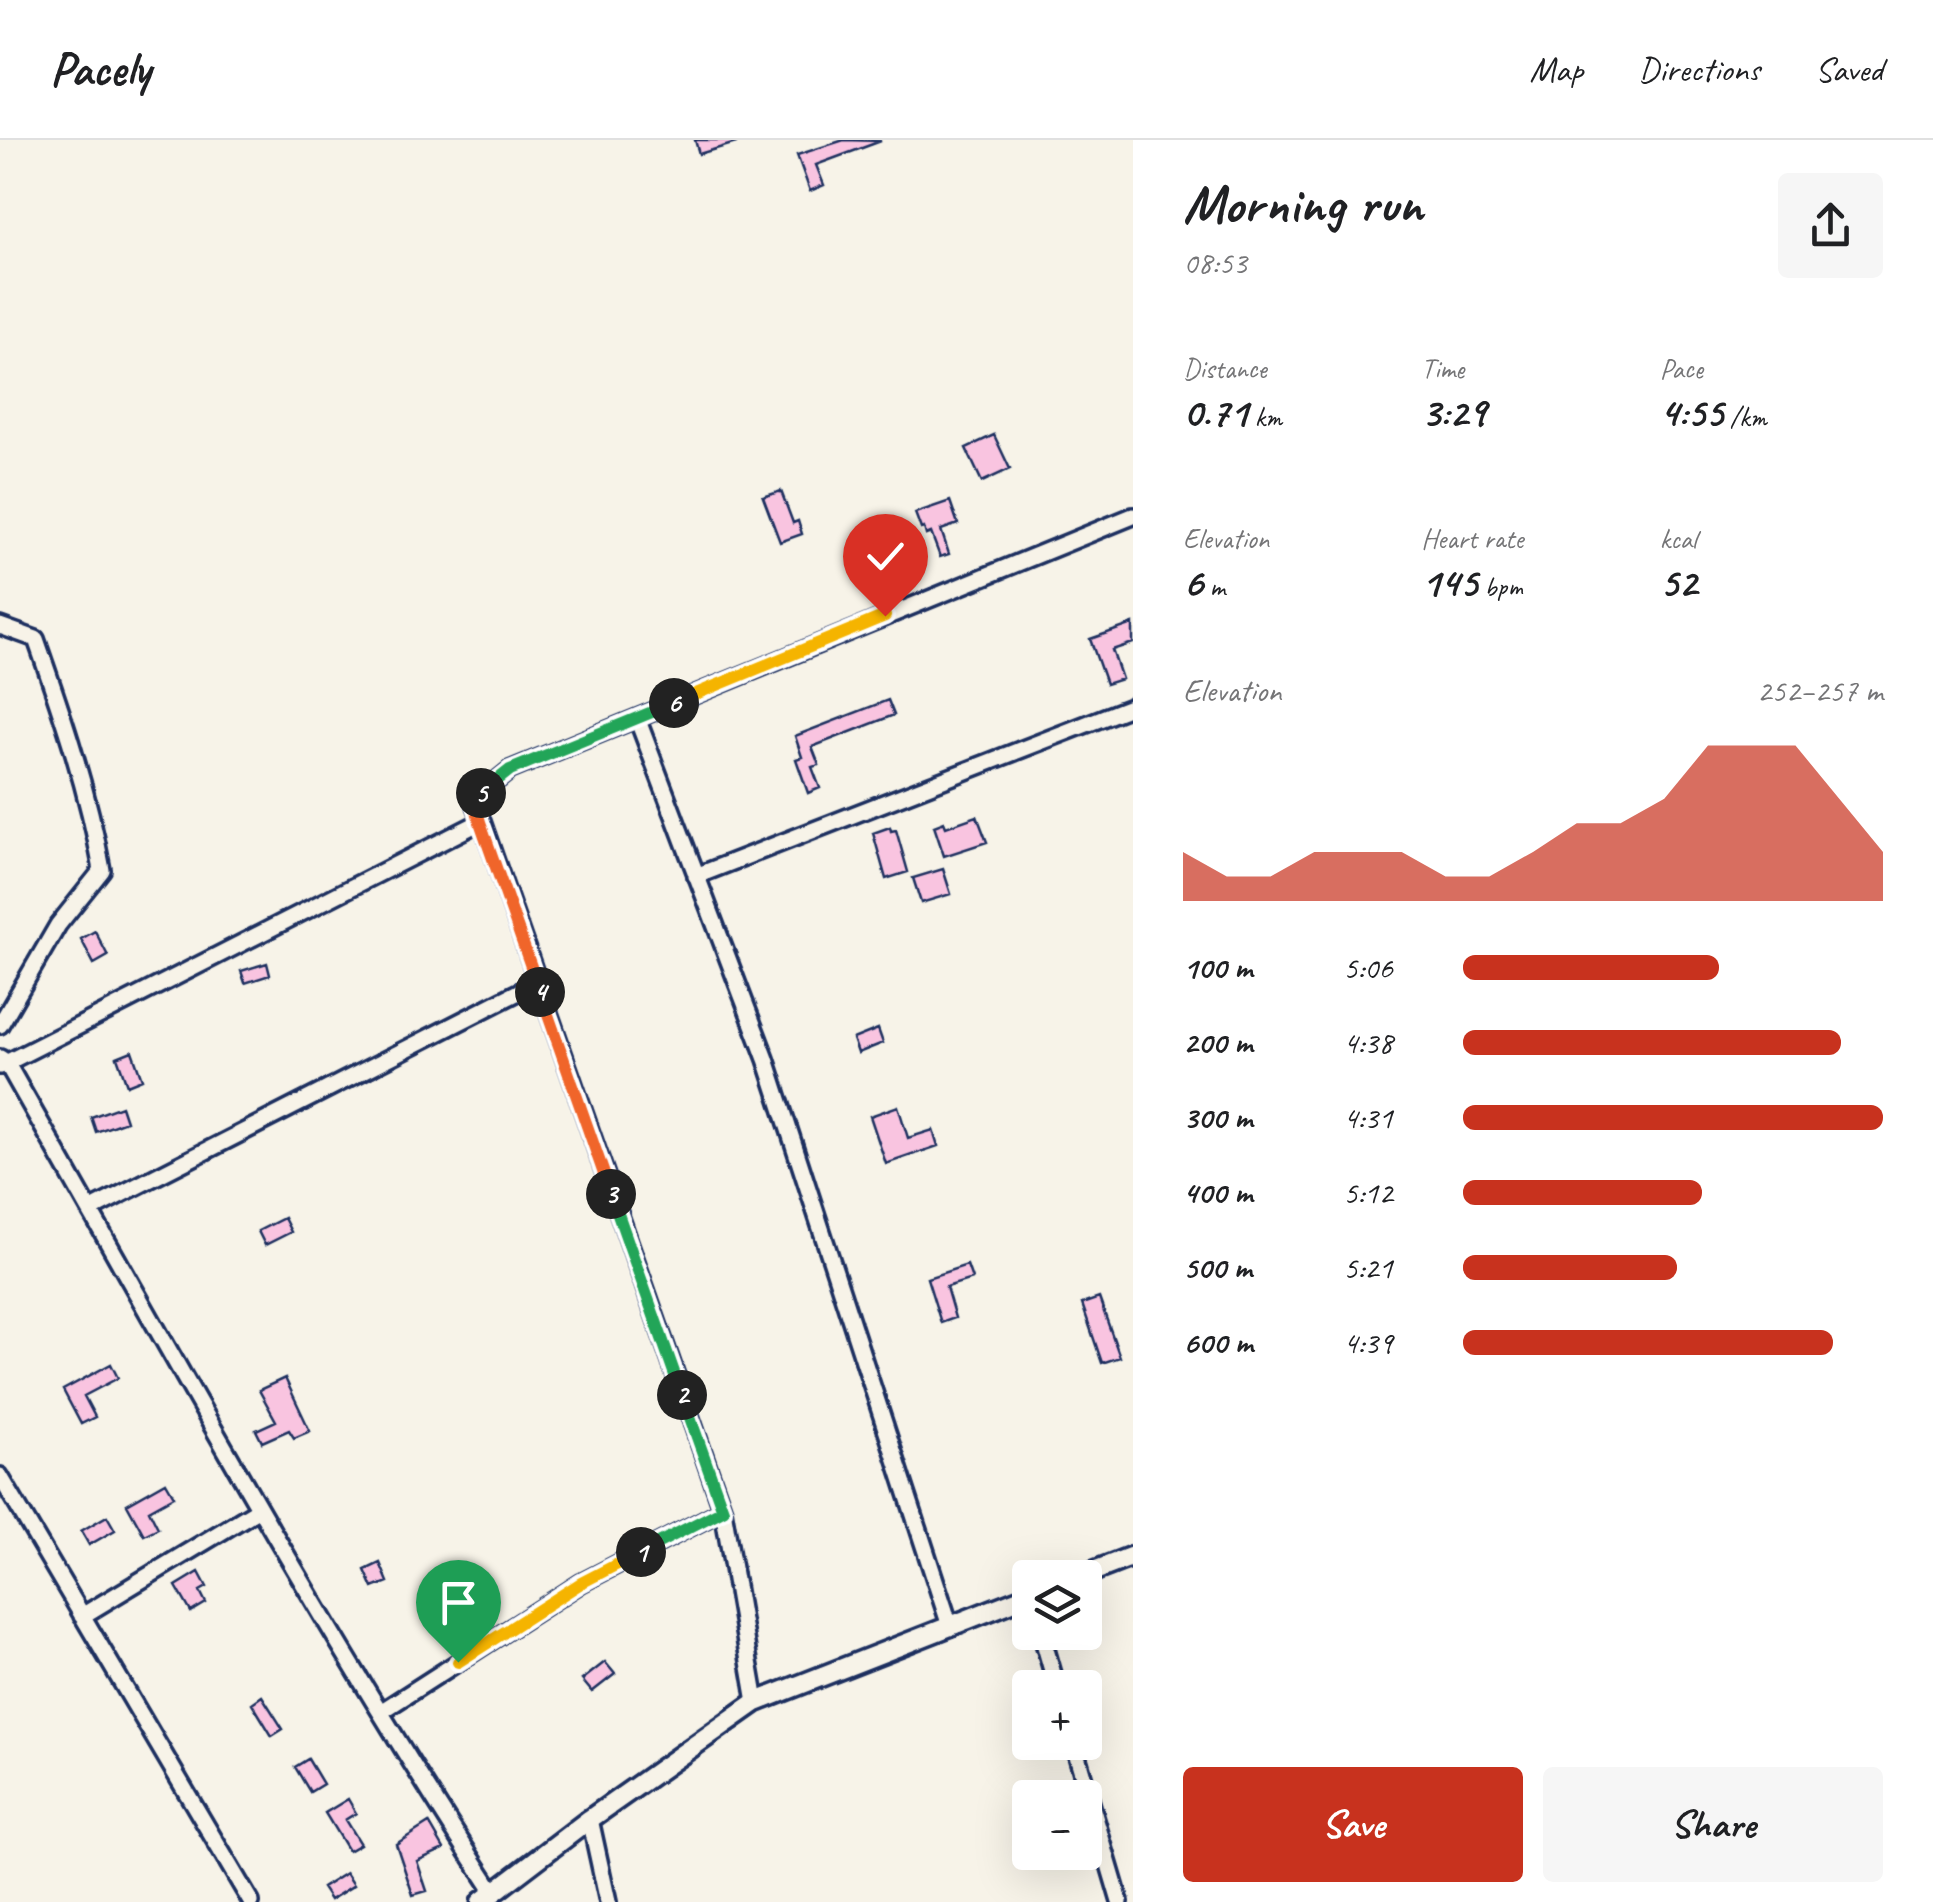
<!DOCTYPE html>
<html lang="en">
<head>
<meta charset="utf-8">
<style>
	:root { --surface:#fff; --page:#f6f6f6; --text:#202124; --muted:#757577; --line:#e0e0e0; --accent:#c8321e }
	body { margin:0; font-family:Caveat,sans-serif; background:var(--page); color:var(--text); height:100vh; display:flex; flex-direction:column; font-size:38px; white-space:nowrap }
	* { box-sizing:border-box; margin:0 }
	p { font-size:32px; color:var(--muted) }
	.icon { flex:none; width:55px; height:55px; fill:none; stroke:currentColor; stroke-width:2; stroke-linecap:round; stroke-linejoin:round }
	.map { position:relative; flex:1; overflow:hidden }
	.side { display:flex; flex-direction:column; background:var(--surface); width:800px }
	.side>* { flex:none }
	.buttons { position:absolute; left:1012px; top:1420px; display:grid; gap:20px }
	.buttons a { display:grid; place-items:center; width:90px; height:90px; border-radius:10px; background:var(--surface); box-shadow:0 10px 40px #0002; font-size:50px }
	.pin { position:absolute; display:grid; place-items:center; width:85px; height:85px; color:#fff; margin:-102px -42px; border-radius:50% 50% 50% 0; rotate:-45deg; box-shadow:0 0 10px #0007 }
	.pin .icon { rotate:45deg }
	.km { position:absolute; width:50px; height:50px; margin:-25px; border-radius:50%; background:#222; color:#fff; font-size:28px; line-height:50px; text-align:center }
	.round { display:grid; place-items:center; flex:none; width:105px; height:105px; border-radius:10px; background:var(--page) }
	.head { display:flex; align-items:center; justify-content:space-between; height:170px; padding:0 50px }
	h1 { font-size:55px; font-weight:700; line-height:75px }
	.metrics { display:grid; grid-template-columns:repeat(3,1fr); gap:15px; height:170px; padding:10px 50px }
	.metrics div { display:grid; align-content:center }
	.metrics b { font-size:42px; font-weight:700 }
	.metrics small { font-size:28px; font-weight:400 }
	.metrics p { font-size:28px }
	.chart { height:280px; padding:20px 50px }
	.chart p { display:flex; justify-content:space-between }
	.chart svg { width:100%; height:180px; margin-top:10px; fill:var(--accent); opacity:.7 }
	.action { display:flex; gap:20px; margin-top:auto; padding:20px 50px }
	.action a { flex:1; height:115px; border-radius:10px; background:var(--accent); color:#fff; font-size:40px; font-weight:700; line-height:115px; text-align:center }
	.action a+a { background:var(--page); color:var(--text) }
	ul { padding:0 50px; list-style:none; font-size:32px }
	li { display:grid; grid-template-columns:160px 120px 1fr; align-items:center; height:75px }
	li i { height:25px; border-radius:12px; background:var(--accent) }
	header { display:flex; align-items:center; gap:60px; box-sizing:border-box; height:140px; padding:0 50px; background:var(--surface); border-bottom:2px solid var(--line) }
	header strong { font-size:48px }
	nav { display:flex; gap:55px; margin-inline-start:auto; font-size:35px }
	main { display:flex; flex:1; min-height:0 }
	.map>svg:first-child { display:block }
	.building { fill:#f9c4e0; stroke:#1b2f5e; stroke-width:2.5 }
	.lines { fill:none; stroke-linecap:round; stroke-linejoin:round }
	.minor-casing { stroke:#1b2f5e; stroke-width:22 }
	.tertiary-casing { stroke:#1b2f5e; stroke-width:25 }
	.minor { stroke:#f7f3e8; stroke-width:15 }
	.tertiary { stroke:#f7f3e8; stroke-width:18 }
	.split-1-casing { stroke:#fff; stroke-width:20 }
	.split-2-casing { stroke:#fff; stroke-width:20 }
	.split-3-casing { stroke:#fff; stroke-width:20 }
	.split-4-casing { stroke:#fff; stroke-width:20 }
	.split-5-casing { stroke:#fff; stroke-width:20 }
	.split-6-casing { stroke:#fff; stroke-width:20 }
	.split-7-casing { stroke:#fff; stroke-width:20 }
	.split-1 { stroke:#f5b400; stroke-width:12 }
	.split-2 { stroke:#22a559; stroke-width:12 }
	.split-3 { stroke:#22a559; stroke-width:12 }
	.split-4 { stroke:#f0652b; stroke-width:12 }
	.split-5 { stroke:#f0652b; stroke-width:12 }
	.split-6 { stroke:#22a559; stroke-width:12 }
	.split-7 { stroke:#f5b400; stroke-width:12 }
</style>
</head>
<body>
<header>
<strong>Pacely</strong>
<nav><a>Map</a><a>Directions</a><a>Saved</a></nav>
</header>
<main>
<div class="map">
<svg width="1133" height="1762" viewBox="0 0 1133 1762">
	<rect width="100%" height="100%" fill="#f7f3e8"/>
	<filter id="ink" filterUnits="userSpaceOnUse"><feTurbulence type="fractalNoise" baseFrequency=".01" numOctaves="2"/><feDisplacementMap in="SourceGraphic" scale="20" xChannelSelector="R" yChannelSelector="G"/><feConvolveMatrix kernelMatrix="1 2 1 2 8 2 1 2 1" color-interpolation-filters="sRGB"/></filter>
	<g filter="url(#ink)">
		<path class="building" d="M695 0H736V3L699 14Z
			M844 0 881 1 816 25 824 45 810 51 797 15Z
			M994 295 1010 329 982 342 966 308Z
			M781 351 793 383 798 381 802 394 780 402 763 357Z
			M950 361 958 384 941 390 949 414 940 417 931 393 926 395 924 388 921 389 915 373Z
			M1133 484V503L1112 510 1122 539 1106 544 1090 499Z
			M888 560 894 575 812 607 819 625 812 627 820 648 808 653 796 619 802 617 795 596Z
			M977 676 987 702 944 716 934 686 944 682 946 687Z
			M890 687 891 691 896 690 908 732 886 739 873 693Z
			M943 729 951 754 921 763 913 738Z
			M95 791 108 816 94 824 81 799Z
			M267 823 270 835 245 843 241 831Z
			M878 889 883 903 858 913 853 899Z
			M132 911 142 939 127 945 117 917Z
			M121 966 126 981 96 992 91 977Z
			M898 966 908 998 933 990 938 1006 886 1024 870 976Z
			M284 1078 291 1092 265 1105 258 1091Z
			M967 1125 972 1139 946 1147 955 1178 941 1183 927 1138Z
			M1099 1158 1120 1217 1102 1223 1082 1164Z
			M111 1224 118 1238 84 1256 95 1277 81 1284 63 1250Z
			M285 1238 310 1291 294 1298 289 1290 262 1302 256 1290 276 1281 259 1250Z
			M166 1342 174 1356 149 1370 158 1388 144 1395 127 1364Z
			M107 1376 115 1390 89 1405 81 1391Z
			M380 1423 388 1442 373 1448 365 1430Z
			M199 1432 207 1447 200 1451 206 1463 191 1472 176 1446Z
			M456 1437 474 1472 471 1474 473 1478 451 1489 431 1449Z
			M605 1522 615 1534 592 1552 582 1540Z
			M262 1556 283 1589 272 1596 252 1563Z
			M308 1619 323 1644 310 1652 295 1627Z
			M348 1659 356 1673 345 1680 360 1704 348 1711 325 1673Z
			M429 1683 444 1709 417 1721 427 1751 413 1755 396 1704Z
			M346 1733 354 1745 330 1760 322 1748Z"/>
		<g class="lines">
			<g class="minor-casing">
				<path id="minor" d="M0 486 36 499C63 576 88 650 102 730L58 785 0 885
					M637 578 766 919 950 1486
					M696 736 1133 566
					M0 918 6 922C164 1200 318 1483 493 1751
					M0 926 480 682
					M90 1070 536 843
					M0 1336 251 1762
					M82 1476 259 1369
					M1041 1492 1057 1548
					M756 1562 723 1370 474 659 510 630 1133 376
					M382 1571 581 1443 723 1370
					M1073 1602 1120 1762
					M590 1679 608 1762"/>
			</g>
			<g class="tertiary-casing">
				<path id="tertiary" d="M1076 1438 1133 1416
					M481 1762 590 1679 756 1562 1030 1455"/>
			</g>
			<use href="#minor" class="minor"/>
			<use href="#tertiary" class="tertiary"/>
		</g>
	</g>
	<g class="lines" filter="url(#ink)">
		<g class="split-1-casing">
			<path id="split-1" d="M458 1522 581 1443 641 1412"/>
		</g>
		<g class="split-2-casing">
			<path id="split-2" d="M641 1412 723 1370 682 1255"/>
		</g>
		<g class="split-3-casing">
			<path id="split-3" d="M611 1054 682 1255"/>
		</g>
		<g class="split-4-casing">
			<path id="split-4" d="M540 852 611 1054"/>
		</g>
		<g class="split-5-casing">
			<path id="split-5" d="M481 653 474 659 480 682 540 852"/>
		</g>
		<g class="split-6-casing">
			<path id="split-6" d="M481 653 510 630 674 563"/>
		</g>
		<g class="split-7-casing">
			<path id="split-7" d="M674 563 885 476"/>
		</g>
		<use href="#split-1" class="split-1"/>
		<use href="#split-2" class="split-2"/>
		<use href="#split-3" class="split-3"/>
		<use href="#split-4" class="split-4"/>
		<use href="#split-5" class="split-5"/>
		<use href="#split-6" class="split-6"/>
		<use href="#split-7" class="split-7"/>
	</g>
</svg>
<div class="buttons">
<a><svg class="icon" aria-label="layers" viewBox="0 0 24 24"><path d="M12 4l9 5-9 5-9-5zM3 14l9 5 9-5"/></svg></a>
<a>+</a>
<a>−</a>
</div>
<div class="pin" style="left:458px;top:1522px;background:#1e9e55"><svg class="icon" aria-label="arrive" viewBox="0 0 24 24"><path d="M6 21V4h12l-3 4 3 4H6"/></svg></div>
<div class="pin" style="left:885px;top:476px;background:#d93025"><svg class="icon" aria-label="check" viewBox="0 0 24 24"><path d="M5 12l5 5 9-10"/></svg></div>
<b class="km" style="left:641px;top:1412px">1</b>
<b class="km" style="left:682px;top:1255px">2</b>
<b class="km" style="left:611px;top:1054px">3</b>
<b class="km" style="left:540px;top:852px">4</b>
<b class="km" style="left:481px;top:653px">5</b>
<b class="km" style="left:674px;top:563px">6</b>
</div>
<section class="side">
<div class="head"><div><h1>Morning run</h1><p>08:53</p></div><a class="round"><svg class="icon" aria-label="share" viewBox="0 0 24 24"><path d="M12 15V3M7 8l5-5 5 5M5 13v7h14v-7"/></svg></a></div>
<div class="metrics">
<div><p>Distance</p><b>0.71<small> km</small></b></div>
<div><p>Time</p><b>3:29</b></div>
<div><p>Pace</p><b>4:55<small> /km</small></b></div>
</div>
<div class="metrics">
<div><p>Elevation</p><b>6<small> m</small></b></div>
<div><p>Heart rate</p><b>145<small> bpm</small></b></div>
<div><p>kcal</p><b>52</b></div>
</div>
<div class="chart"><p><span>Elevation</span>252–257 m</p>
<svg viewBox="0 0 160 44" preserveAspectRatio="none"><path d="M0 44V32L10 38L20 38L30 32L40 32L50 32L60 38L70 38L80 32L90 25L100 25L110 19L120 6L130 6L140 6L150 19L160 32V44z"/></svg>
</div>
<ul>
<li><b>100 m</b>5:06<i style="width:61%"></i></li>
<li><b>200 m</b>4:38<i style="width:90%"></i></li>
<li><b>300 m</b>4:31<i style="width:100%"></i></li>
<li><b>400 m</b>5:12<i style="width:57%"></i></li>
<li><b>500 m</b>5:21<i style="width:51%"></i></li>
<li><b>600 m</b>4:39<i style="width:88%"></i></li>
</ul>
<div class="action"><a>Save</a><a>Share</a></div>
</section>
</main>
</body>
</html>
